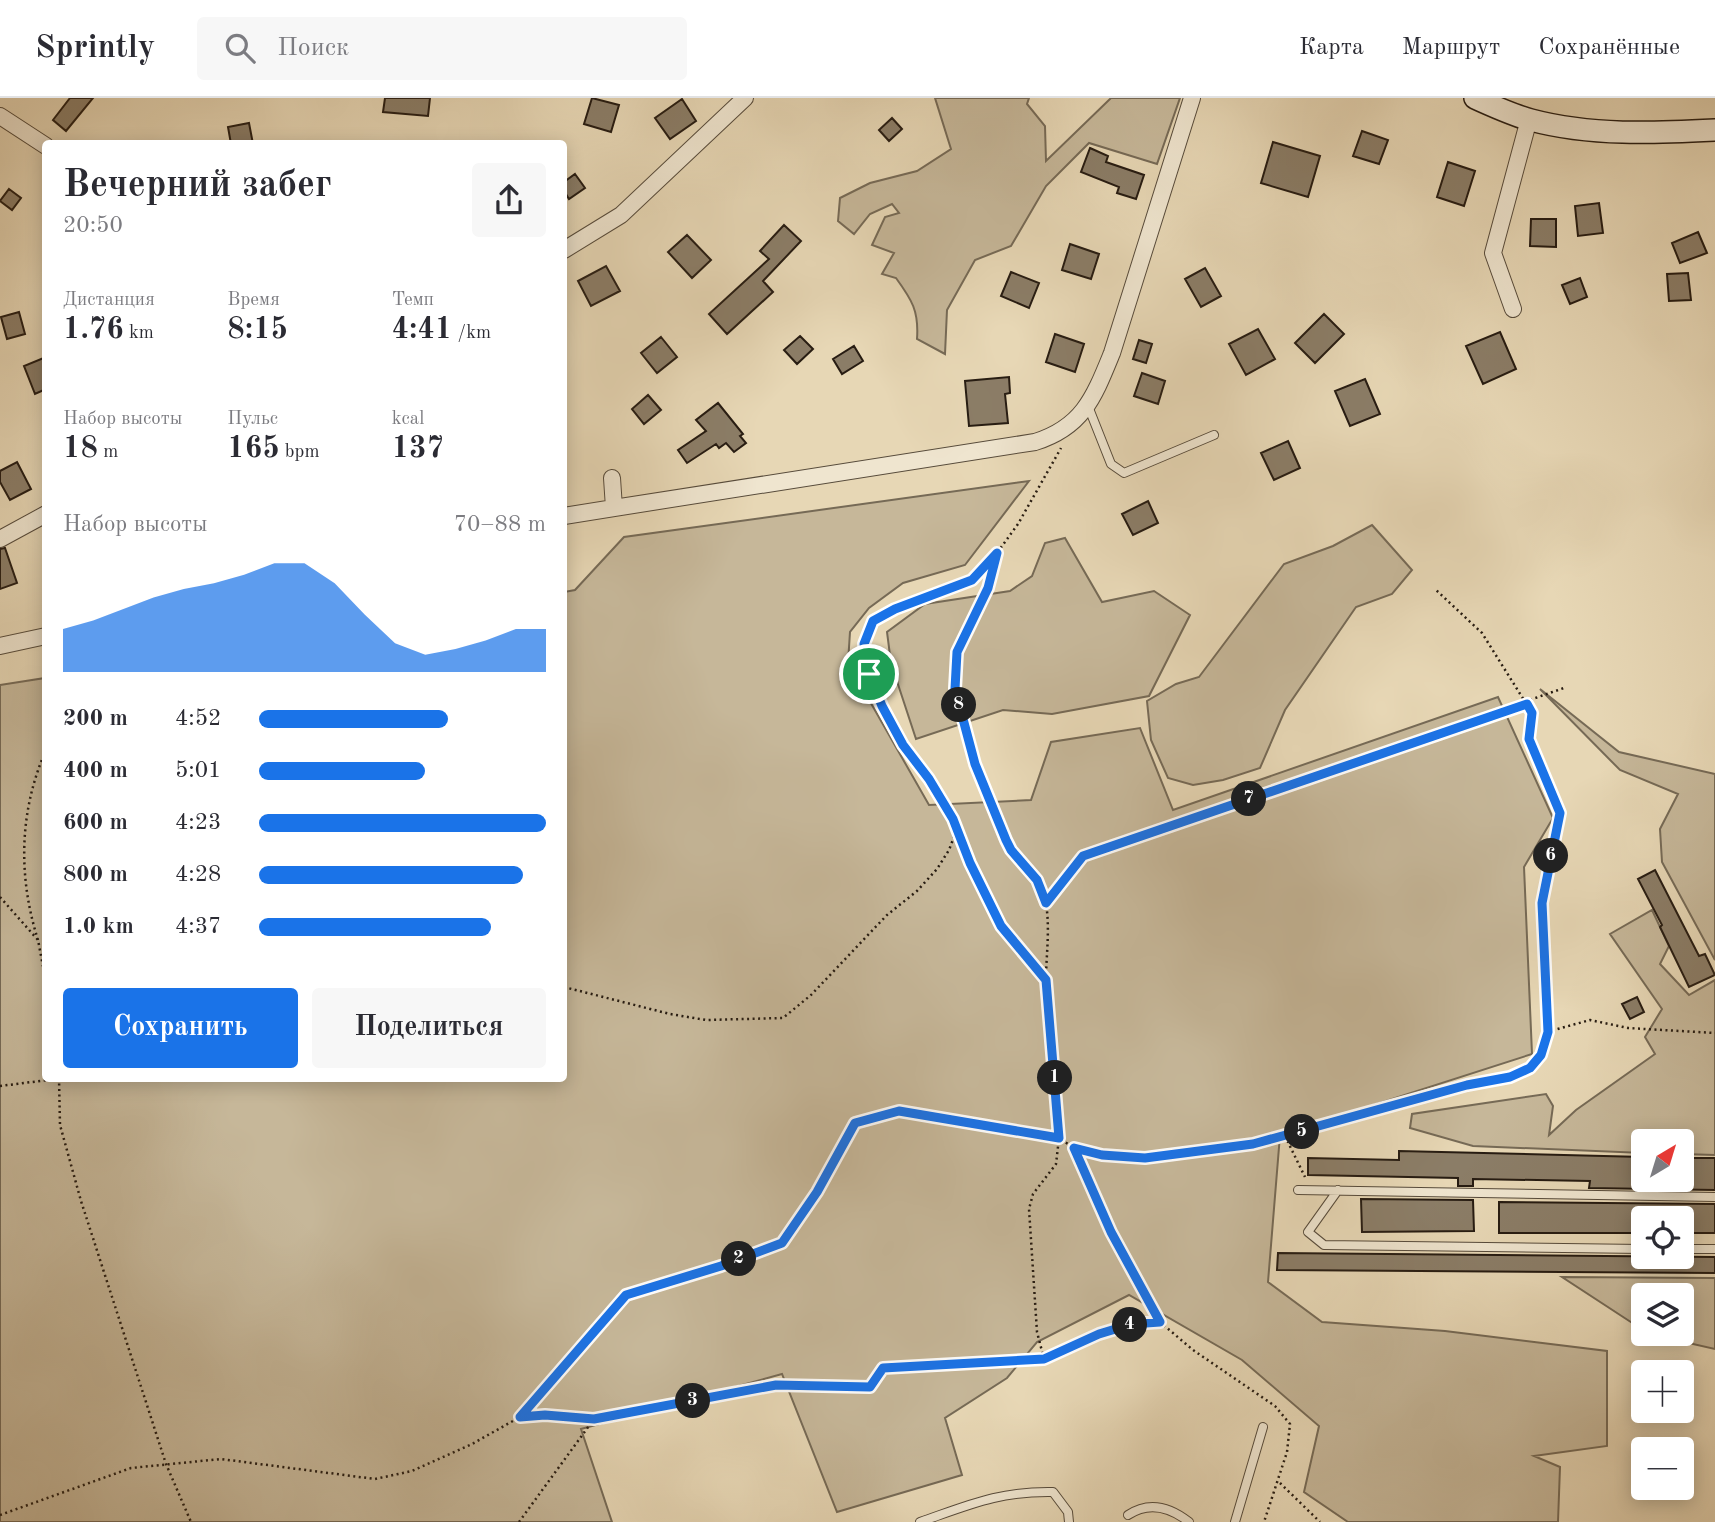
<!DOCTYPE html>
<html lang="ru">
<head>
<meta charset="utf-8">
<style>
	:root { --surface:#fff; --page:#f7f7f7; --text:#2b2b33; --muted:#7c7c81; --line:#e1e1e2; --accent:#1a73e8 }
	body { margin:0; font-family:"Old Standard TT",serif; background:var(--page); color:var(--text); height:100vh; display:flex; flex-direction:column; font-size:26px; white-space:nowrap }
	* { box-sizing:border-box; margin:0 }
	p { font-size:23px; color:var(--muted) }
	.icon { flex:none; width:38px; height:38px; fill:none; stroke:currentColor; stroke-width:2; stroke-linecap:round; stroke-linejoin:round }
	.map { position:relative; flex:1; overflow:hidden }
	.panel { position:absolute; left:42px; top:42px; width:525px; height:942px; display:flex; flex-direction:column; background:var(--surface); border-radius:7px; box-shadow:0 4px 18px #0003 }
	.panel>* { flex:none }
	.needle { width:46px; rotate:38deg }
	.buttons { position:absolute; left:1631px; top:1031px; display:grid; gap:14px }
	.buttons a { display:grid; place-items:center; width:63px; height:63px; border-radius:7px; background:var(--surface); box-shadow:0 4px 18px #0003; font-size:35px }
	.pin { position:absolute; display:grid; place-items:center; width:60px; height:60px; color:#fff; margin:-30px; border:4px solid #fff; border-radius:50%; box-shadow:0 2px 7px #0007 }
	.km { position:absolute; width:35px; height:35px; margin:-18px; border-radius:50%; background:#222; color:#fff; font-size:19px; line-height:35px; text-align:center }
	.round { display:grid; place-items:center; flex:none; width:74px; height:74px; border-radius:7px; background:var(--page) }
	.summary { display:flex; align-items:center; justify-content:space-between; height:119px; padding:0 21px }
	h1 { font-size:38px; font-weight:700; line-height:52px }
	.figures { display:grid; grid-template-columns:repeat(3,1fr); gap:10px; height:119px; padding:7px 21px }
	.figures div { display:grid; align-content:center }
	.figures b { font-size:30px; font-weight:700 }
	.figures small { font-size:19px; font-weight:400 }
	.figures p { font-size:19px }
	.chart { height:196px; padding:14px 21px }
	.chart p { display:flex; justify-content:space-between }
	.chart svg { width:100%; height:126px; margin-top:7px; fill:var(--accent); opacity:.7 }
	.primary-button { display:flex; gap:14px; margin-top:auto; padding:14px 21px }
	.primary-button a { flex:1; height:80px; border-radius:7px; background:var(--accent); color:#fff; font-size:28px; font-weight:700; line-height:80px; text-align:center }
	.primary-button a+a { background:var(--page); color:var(--text) }
	ul { padding:0 21px; list-style:none; font-size:23px }
	li { display:grid; grid-template-columns:112px 84px 1fr; align-items:center; height:52px }
	li i { height:18px; border-radius:9px; background:var(--accent) }
	header { display:flex; align-items:center; gap:42px; box-sizing:border-box; height:98px; padding:0 35px; background:var(--surface); border-bottom:2px solid var(--line) }
	header strong { font-size:33px }
	nav { display:flex; gap:38px; margin-inline-start:auto; font-size:24px }
	.search { width:490px; height:63px; background:var(--page); display:flex; align-items:center; gap:18px; box-sizing:border-box; padding:0 24px; border-radius:7px; color:var(--muted); font-size:26px }
	.map>svg:first-child { display:block }
	.green { fill:#c6b799; stroke:#766a56; stroke-width:2 }
	.building { fill:#8b7d67; stroke:#271c12; stroke-width:2 }
	.lines { fill:none; stroke-linecap:round; stroke-linejoin:round }
	.lane-casing { stroke:#574b3b; stroke-width:10 }
	.street-casing { stroke:#574b3b; stroke-width:18 }
	.secondary-casing { stroke:#271c12; stroke-width:24 }
	.path { stroke:#271c12; stroke-width:2.5; stroke-dasharray:2 3.5; stroke-linecap:butt }
	.lane { stroke:#efe5cf; stroke-width:8 }
	.street { stroke:#efe5cf; stroke-width:16 }
	.secondary { stroke:#efe5cf; stroke-width:21 }
	.route-casing { stroke:#fff; stroke-width:14 }
	.route { stroke:#1a73e8; stroke-width:9 }
</style>
</head>
<body>
<header>
<strong>Sprintly</strong>
<div class="search"><svg class="icon" aria-label="search" viewBox="0 0 24 24"><circle cx="10" cy="10" r="6"/><path d="M15 15l6 6"/></svg>Поиск</div>
<nav><a>Карта</a><a>Маршрут</a><a>Сохранённые</a></nav>
</header>
<div class="map">
<svg width="1715" height="1424" viewBox="0 0 1715 1424">
	<rect width="100%" height="100%" fill="#e7d7b5"/>
	<filter id="stains"><feTurbulence type="fractalNoise" baseFrequency=".00286" numOctaves="4"/><feColorMatrix values="0 0 0 0 .2 0 0 0 0 .09 0 0 0 0 .02 0 0 0 .5 -.17"/></filter>
	<radialGradient id="worn" r=".72"><stop offset=".6" stop-color="#630" stop-opacity="0"/><stop offset="1" stop-color="#630" stop-opacity=".3"/></radialGradient>
	<path class="green" d="M935 0H1029L1027 6 1045 28 1046 63 1111 0H1180L1157 66 1089 45 1046 88 1011 148 975 162 947 212 945 256 917 241C919 213 912 202 896 180L882 176 894 155 872 147 885 119 899 115 892 106 870 116 854 136 838 123 840 100 870 85 917 73 951 51Z
		M1029 383 965 467 903 485 869 510 850 534 848 565 929 707 1031 702 1051 644 1140 630 1173 712 1498 599 1553 720 1524 769 1532 956 1280 1037 1268 1184 1322 1224 1445 1233 1607 1253V1348L1534 1358 1560 1369 1558 1424H1348L1304 1394 1319 1328 1242 1262 1129 1197 1037 1244 1007 1280 945 1320 962 1377 837 1414 782 1276 581 1331 612 1424H0V587L45 580 46 980H564V494L575 492 624 439Z
		M1372 427 1412 472 1392 496 1356 509 1285 612 1260 670 1223 682 1193 687 1168 680 1151 642 1147 603 1176 586 1199 579 1284 466 1333 448Z
		M1065 440 1102 504 1154 493 1190 517 1149 598 1052 616 1003 612 916 641 891 565 887 534 925 506 1010 493 1032 478 1045 445Z
		M1540 591 1619 654 1715 676V862L1662 764 1660 731 1678 696 1620 672Z
		M1652 812 1669 848 1660 866 1689 897 1715 882V1057L1682 1056V1043H1643V1055L1473 1048 1410 1030 1412 1016 1546 996 1553 1008 1549 1037 1576 1012 1655 956 1645 939 1662 911 1610 836Z
		M1562 1179 1715 1180V1251L1649 1236H1682V1197H1643V1232Z"/>
	<path class="building" d="M70 0H93L66 33 53 22Z
		M385 0H430L428 18 383 14Z
		M592 0 619 7 611 34 584 26Z
		M682 1 696 23 670 41 655 20Z
		M892 20 902 31 889 43 879 32Z
		M249 25 253 46H231L228 29Z
		M1362 33 1388 42 1379 66 1353 58Z
		M1273 44 1320 58 1308 99 1261 85Z
		M1090 50 1108 58 1106 64 1144 77 1136 101 1117 95 1119 89 1081 74Z
		M1448 64 1475 73 1464 108 1437 99Z
		M575 76 585 90 569 101 564 93V84Z
		M9 91 21 100 12 112 0 103Z
		M1599 105 1603 135 1578 138 1575 108Z
		M1531 121H1556V149L1530 148Z
		M784 127 801 143 763 183 773 194 727 236 709 216 769 161 760 153Z
		M1698 134 1707 155 1680 165 1672 145Z
		M687 137 711 162 692 180 668 154Z
		M1070 146 1099 156 1091 181 1062 172Z
		M606 168 620 193 591 208 578 183Z
		M1205 170 1221 198 1201 209 1185 181Z
		M1011 174 1039 185 1029 210 1001 198Z
		M1688 175 1691 202 1669 203 1667 176Z
		M1580 180 1587 199 1570 206 1562 187Z
		M19 214 25 236 7 241 1 219Z
		M1324 216 1344 236 1315 265 1295 245Z
		M1258 231 1275 261 1246 277 1229 246Z
		M1500 234 1516 271 1483 286 1466 248Z
		M1055 236 1084 246 1075 274 1046 264Z
		M800 238 813 251 797 266 784 252Z
		M661 239 677 259 657 275 641 255Z
		M1139 242 1152 246 1146 265 1133 261Z
		M854 248 863 263 842 276 833 261Z
		M46 259V291L35 296 24 268Z
		M1142 275 1165 283 1158 306 1134 298Z
		M1009 279 1010 295 1005 296 1008 325 969 328 965 283Z
		M1365 281 1380 316 1350 328 1335 293Z
		M648 297 661 312 644 326 632 311Z
		M718 305 743 336 740 338 746 345 734 354 726 345 719 350 716 346 687 365 678 352 706 333 696 322Z
		M1288 343 1300 370 1274 382 1261 355Z
		M17 364 31 391 10 402 0 384V373Z
		M1148 403 1158 425 1133 437 1122 416Z
		M5 450 17 485 0 491V451Z
		M1655 772 1699 858 1705 856 1715 877 1689 889 1660 829 1662 827 1638 781Z
		M1637 899 1644 914 1630 921 1622 906Z
		M1399 1053 1643 1059V1082H1682V1060H1715V1092L1589 1090 1590 1083 1473 1081V1088H1458V1080L1308 1077V1060L1399 1062Z
		M1361 1101 1473 1102 1474 1133 1362 1134Z
		M1499 1104 1715 1106V1135H1682V1120H1643V1135H1499Z
		M1278 1155 1715 1159V1175L1277 1172Z"/>
	<g class="lines">
		<g class="lane-casing">
			<path id="lane" d="M1088 308 1111 366 1124 375 1214 337
				M1298 1092 1715 1099
				M1338 1092 1308 1134 1324 1147 1643 1151
				M1682 1151H1715
				M1128 1417C1149 1403 1170 1409 1189 1424
				M920 1424C969 1407 999 1393 1053 1394L1068 1414 1069 1424
				M1235 1424 1263 1329"/>
		</g>
		<g class="street-casing">
			<path id="street" d="M0 18 46 48
				M564 152 621 117 745 0
				M1513 211 1493 155 1529 21
				M612 380 614 410 1035 344C1083 329 1094 299 1112 255L1192 0
				M564 418 614 410
				M0 441 46 416
				M0 548 46 538"/>
		</g>
		<g class="secondary-casing">
			<path id="secondary" d="M1475 0C1493 8 1512 17 1531 22 1591 38 1654 35 1715 32"/>
		</g>
		<path class="path" d="M996 458 988 490 957 554 955 591 975 666 1006 742C1013 758 1027 767 1037 781 1054 808 1046 851 1046 881
			M0 799 38 842 46 884
			M1046 805 1083 758 1564 590
			M38 842C18 779 19 713 46 652
			M564 889 670 916 706 922 783 920 811 897 887 817 917 793 937 771 949 752 957 731
			M1547 934 1590 922 1628 930 1715 935
			M59 980 60 1027 81 1103 166 1366 191 1424
			M0 988 64 980
			M1285 1038 1305 1079
			M1075 1050 1102 1057 1145 1060 1253 1046 1467 987 1510 979 1530 970 1541 957 1547 934 1542 805 1560 715 1529 641 1532 615 1482 535 1435 491
			M1044 1261 1037 1234 1029 1111 1033 1096 1056 1066 1059 1040 1046 882 1001 828 969 765 953 721 930 681 903 647 882 609 868 576 864 546 873 523 895 511 972 483 997 455 1018 426 1061 350
			M522 1319 545 1317 594 1321 776 1287 870 1289 883 1271 1044 1261 1099 1235 1132 1226 1160 1224
			M1280 1385 1320 1424
			M0 1417 131 1370 221 1361 375 1381 412 1373 472 1346 520 1319 626 1197 721 1168 782 1145 817 1094 855 1025 899 1013 1059 1040 1074 1050 1111 1134 1160 1224 1193 1252 1275 1308 1290 1326 1287 1354 1264 1424
			M519 1424 594 1321"/>
		<use href="#lane" class="lane"/>
		<use href="#street" class="street"/>
		<use href="#secondary" class="secondary"/>
	</g>
	<g class="lines">
		<g class="route-casing">
			<path id="route" d="M997 455 988 490 957 554 955 591 975 666 1006 742 1011 752 1037 782 1046 805 1083 758 1527 606 1532 615 1529 641 1560 715 1542 805 1548 934 1541 957 1530 970 1510 979 1467 987 1253 1046 1145 1060 1102 1057 1074 1050 1111 1134 1160 1224 1132 1226 1099 1236 1044 1261 883 1270 870 1289 776 1287 594 1321 545 1317 520 1319 626 1197 721 1168 782 1145 817 1094 855 1025 899 1013 1059 1040 1046 882 1001 828 970 765 953 721 929 681 903 647 882 608 869 576 864 546 873 523 895 511 972 482Z"/>
		</g>
		<use href="#route" class="route"/>
	</g>
	<rect width="100%" height="100%" filter="url(#stains)"/>
	<rect width="100%" height="100%" fill="url(#worn)"/>
</svg>
<div class="buttons">
<a><svg class="needle" viewBox="-14 -14 28 28"><path d="M0-13l5 13h-10z" fill="#e53935"/><path d="M0 13l5-13h-10z" fill="#7c7c81"/></svg></a>
<a><svg class="icon" aria-label="locate" viewBox="0 0 24 24"><circle cx="12" cy="12" r="6"/><path d="M12 2v4M12 18v4M2 12h4M18 12h4"/></svg></a>
<a><svg class="icon" aria-label="layers" viewBox="0 0 24 24"><path d="M12 4l9 5-9 5-9-5zM3 14l9 5 9-5"/></svg></a>
<a>+</a>
<a>−</a>
</div>
<div class="pin" style="left:869px;top:576px;background:#1e9e55"><svg class="icon" aria-label="arrive" viewBox="0 0 24 24"><path d="M6 21V4h12l-3 4 3 4H6"/></svg></div>
<b class="km" style="left:1055px;top:980px">1</b>
<b class="km" style="left:739px;top:1161px">2</b>
<b class="km" style="left:693px;top:1303px">3</b>
<b class="km" style="left:1130px;top:1227px">4</b>
<b class="km" style="left:1302px;top:1034px">5</b>
<b class="km" style="left:1551px;top:758px">6</b>
<b class="km" style="left:1249px;top:701px">7</b>
<b class="km" style="left:959px;top:607px">8</b>
<section class="panel">
<div class="summary"><div><h1>Вечерний забег</h1><p>20:50</p></div><a class="round"><svg class="icon" aria-label="share" viewBox="0 0 24 24"><path d="M12 15V3M7 8l5-5 5 5M5 13v7h14v-7"/></svg></a></div>
<div class="figures">
<div><p>Дистанция</p><b>1.76<small> km</small></b></div>
<div><p>Время</p><b>8:15</b></div>
<div><p>Темп</p><b>4:41<small> /km</small></b></div>
</div>
<div class="figures">
<div><p>Набор высоты</p><b>18<small> m</small></b></div>
<div><p>Пульс</p><b>165<small> bpm</small></b></div>
<div><p>kcal</p><b>137</b></div>
</div>
<div class="chart"><p><span>Набор высоты</span>70–88 m</p>
<svg viewBox="0 0 160 44" preserveAspectRatio="none"><path d="M0 44V29L10 26L20 22L30 18L40 15L50 13L60 10L70 6L80 6L90 13L100 24L110 34L120 38L130 36L140 33L150 29L160 29V44z"/></svg>
</div>
<ul>
<li><b>200 m</b>4:52<i style="width:66%"></i></li>
<li><b>400 m</b>5:01<i style="width:58%"></i></li>
<li><b>600 m</b>4:23<i style="width:100%"></i></li>
<li><b>800 m</b>4:28<i style="width:92%"></i></li>
<li><b>1.0 km</b>4:37<i style="width:81%"></i></li>
</ul>
<div class="primary-button"><a>Сохранить</a><a>Поделиться</a></div>
</section>
</div>
</body>
</html>
